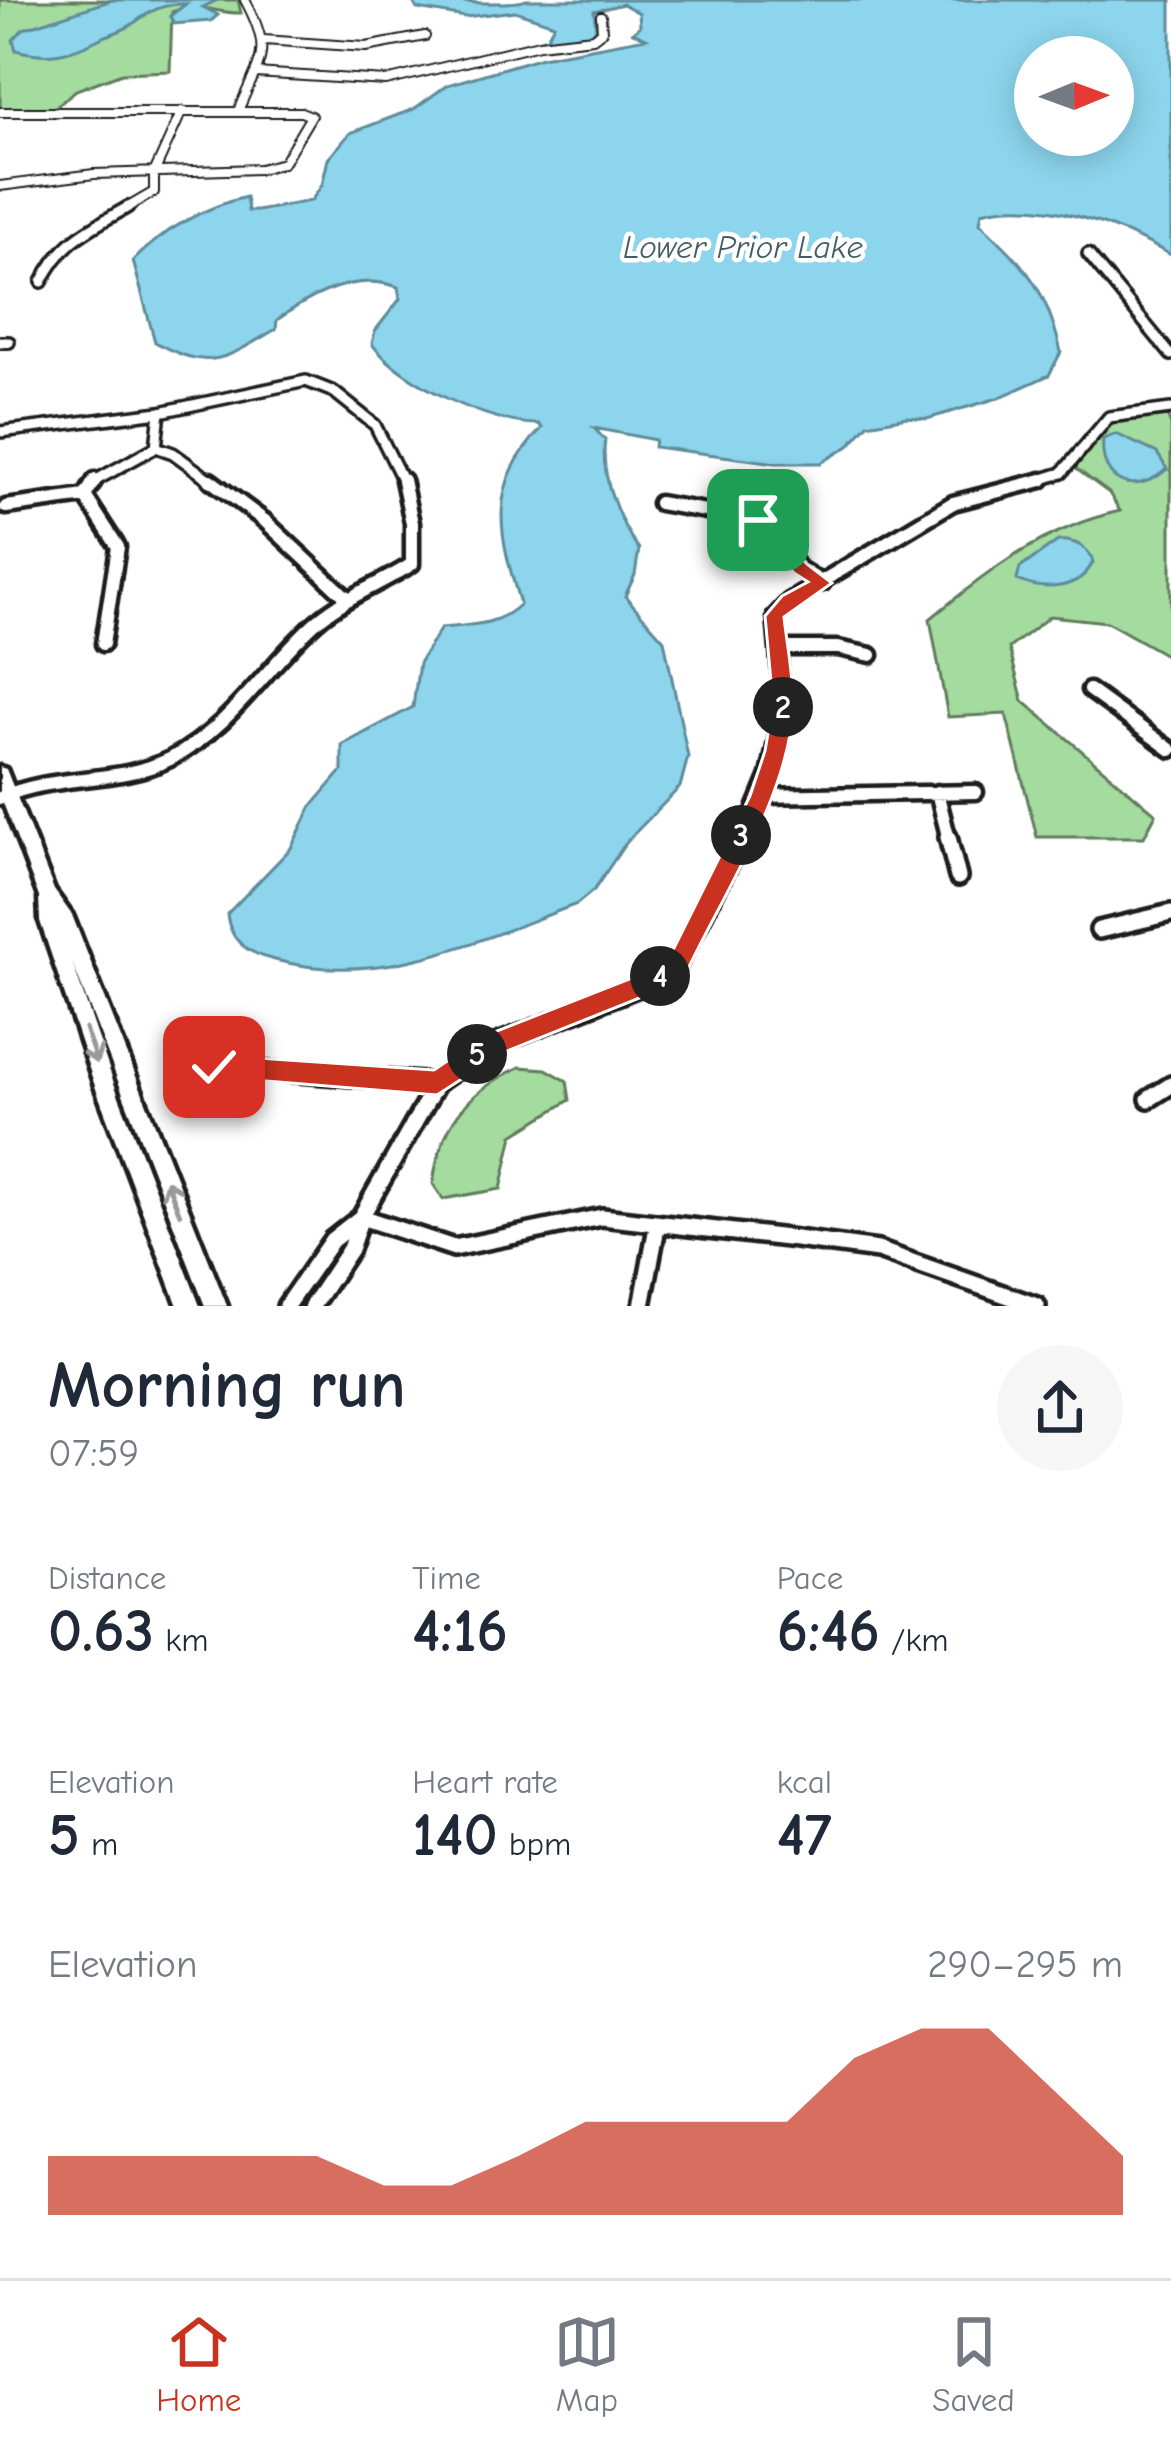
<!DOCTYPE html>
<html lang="en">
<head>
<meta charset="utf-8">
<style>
	:root { --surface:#fff; --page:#f6f6f7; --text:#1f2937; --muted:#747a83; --line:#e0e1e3; --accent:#c8321e }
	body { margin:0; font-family:"Comic Neue",sans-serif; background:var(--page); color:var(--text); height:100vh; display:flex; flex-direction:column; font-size:45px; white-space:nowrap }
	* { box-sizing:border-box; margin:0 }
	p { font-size:39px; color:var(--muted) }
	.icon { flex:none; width:66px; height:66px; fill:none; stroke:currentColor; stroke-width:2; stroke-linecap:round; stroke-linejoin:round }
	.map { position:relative; height:1306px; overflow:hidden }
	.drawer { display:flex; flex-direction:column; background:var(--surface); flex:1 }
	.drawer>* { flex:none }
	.needle { width:78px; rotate:89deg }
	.controls { position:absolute; left:1014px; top:36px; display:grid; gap:24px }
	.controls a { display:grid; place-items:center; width:120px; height:120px; border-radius:50%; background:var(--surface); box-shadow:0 6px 30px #0003; font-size:60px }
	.pin { position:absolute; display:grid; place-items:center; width:102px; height:102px; color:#fff; margin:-51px; border-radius:24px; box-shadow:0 6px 18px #0006 }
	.km { position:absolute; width:60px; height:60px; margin:-30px; border-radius:50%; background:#222; color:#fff; font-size:33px; line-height:60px; text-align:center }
	.round { display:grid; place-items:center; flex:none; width:126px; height:126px; border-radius:63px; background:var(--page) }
	.head { display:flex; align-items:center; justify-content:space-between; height:204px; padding:0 48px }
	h1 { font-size:66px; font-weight:800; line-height:90px }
	.figures { display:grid; grid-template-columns:repeat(3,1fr); gap:18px; height:204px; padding:12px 48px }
	.figures div { display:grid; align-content:center }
	.figures b { font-size:60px; font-weight:800 }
	.figures small { font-size:33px; font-weight:400 }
	.figures p { font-size:33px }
	.chart { height:336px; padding:24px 48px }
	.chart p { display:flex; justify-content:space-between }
	.chart svg { width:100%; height:216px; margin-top:12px; fill:var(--accent); opacity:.7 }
	.menu { display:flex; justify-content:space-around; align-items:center; height:168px; border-top:3px solid var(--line); background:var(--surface); font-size:33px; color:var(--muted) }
	.menu a { display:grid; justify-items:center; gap:6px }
	.menu .on { color:var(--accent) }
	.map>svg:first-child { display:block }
	.green { fill:#a4db9e; stroke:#607c5d; stroke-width:3 }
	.water { fill:#8cd5ed; stroke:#5f8b99; stroke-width:3; fill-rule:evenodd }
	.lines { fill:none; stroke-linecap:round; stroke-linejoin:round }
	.minor-far3-casing { stroke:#1c1c1c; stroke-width:12 }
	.minor-far2-casing { stroke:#1c1c1c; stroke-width:16 }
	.minor-far1-casing { stroke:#1c1c1c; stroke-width:21 }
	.minor-casing { stroke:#1c1c1c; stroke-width:24 }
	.major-casing { stroke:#1c1c1c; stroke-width:9 }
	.minor-far3 { stroke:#fff; stroke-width:8 }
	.minor-far2 { stroke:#fff; stroke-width:9 }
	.minor-far1 { stroke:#fff; stroke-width:12 }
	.minor { stroke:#fff; stroke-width:15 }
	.major { fill:#fff; fill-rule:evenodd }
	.oneway { stroke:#999 }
	.route { fill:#c8321e; stroke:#fff; stroke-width:3 }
	.labels { text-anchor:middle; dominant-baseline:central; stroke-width:9; stroke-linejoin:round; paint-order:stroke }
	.far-water-label { font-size:33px; font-style:italic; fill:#435d65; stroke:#fff }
</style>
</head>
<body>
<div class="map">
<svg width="1171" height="1306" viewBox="0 0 1171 1306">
	<rect width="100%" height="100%" fill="#fff"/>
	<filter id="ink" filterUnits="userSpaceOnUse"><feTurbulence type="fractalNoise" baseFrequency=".00833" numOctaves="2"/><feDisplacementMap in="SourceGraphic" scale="24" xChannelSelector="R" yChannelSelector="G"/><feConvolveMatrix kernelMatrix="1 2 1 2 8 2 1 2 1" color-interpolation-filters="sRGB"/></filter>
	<g filter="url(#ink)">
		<path class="green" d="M0 0H238L241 13C216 14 199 1 172 12L170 71 122 73 76 90 54 108 0 109Z
			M1166 413 1171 425V658L1107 622 1050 616 1009 648 1023 701 1156 814 1144 837H1037L1006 714 948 717 930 619C989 570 1045 528 1120 511L1109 493 1075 468 1102 423Z
			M520 1067 546 1069 567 1081 570 1100 513 1135 501 1189 443 1199 433 1184C440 1126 466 1092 520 1067Z"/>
		<path class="water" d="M112 0H218L203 7 218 15 211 21 174 24 170 16 186 4C164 3 150 11 134 23 124 31 110 34 99 39 69 54 49 59 16 50L13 40 23 29Z
			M412 0C437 0 510 7 526 0H1171V255C1120 226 1042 197 982 212L980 223C1026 266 1046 288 1061 352L1049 375 998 398 927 419 907 417 868 424 849 446 821 463H776L654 447 655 440 594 428 605 440C600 474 618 522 639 549L635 575 625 596 664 640 688 757 680 787 627 841 594 890 577 904C479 940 381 988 275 960 250 954 230 943 227 914L291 848 312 806 342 771V745L413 707 419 663 441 628C471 625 498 626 520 604 499 532 486 487 542 428L539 424C491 425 401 383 372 344L375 331 400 299 398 287C356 272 312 294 277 320L276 329C225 359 211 373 155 342L133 261C163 230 204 207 246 197L248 211H257L311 201 322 185 328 159 350 133 414 109 447 85 542 57 646 38 633 32 640 26 639 13 623 4 594 11 596 29 591 34 538 40 547 37 554 24 515 11 465 17 417 9ZM1035 57H1113V135H1035Z
			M1116 434 1157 453 1167 469C1135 497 1099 484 1103 439Z
			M1058 541C1073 539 1089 547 1093 562 1080 590 1043 592 1017 580L1020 568Z"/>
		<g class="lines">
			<g class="minor-far3-casing">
				<path id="minor-far3" d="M264 40 366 47 425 36
					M255 73 386 81 539 44 593 38 602 31 601 16
					M238 111C260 58 274 54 245 0
					M0 112H301L311 116 283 163 260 169 94 174 0 186
					M123 210 154 192V173L182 111"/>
			</g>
			<g class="minor-far2-casing">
				<path id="minor-far2" d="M1088 254 1171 355
					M42 282C63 239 89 230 128 207
					M0 342H9
					M160 412 156 447 173 453 214 483
					M0 432 160 412 306 381 334 392 375 425 404 483
					M91 483 156 447
					M1030 483 1062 473 1109 417 1171 409"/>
			</g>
			<g class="minor-far1-casing">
				<path id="minor-far1" d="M95 480 85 496 118 547 103 644
					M210 480 265 521 346 597
					M659 503 758 520 800 569 823 583
					M6 507 85 496
					M778 648H838L871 655
					M1089 690 1171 750
					M937 792 949 840
					M761 796 976 792
					M0 798C54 773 117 785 170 759 231 728 267 665 317 621 345 597 381 584 412 564V523L403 480
					M742 840 769 775 783 708 775 616 789 601 953 503 1042 480"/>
			</g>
			<g class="minor-casing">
				<path id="minor" d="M948 837 958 877
					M1099 930 1171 913
					M214 1067 437 1083
					M1149 1099 1171 1085
					M361 1217 454 1248 602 1217 796 1239 878 1250 1037 1306
					M286 1306 332 1240 360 1218
					M312 1306 350 1249 361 1217 437 1083 493 1045 654 981 678 963 743 837
					M642 1306 657 1227"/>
			</g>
			<g class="major-casing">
				<path id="major" d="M0 767 6 769 8 774 54 890 72 915 227 1306H205L72 962 115 1086 200 1306H178L95 1086 40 921 39 897 0 795Z"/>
			</g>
			<use href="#minor-far3" class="minor-far3"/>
			<use href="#minor-far2" class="minor-far2"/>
			<use href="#minor-far1" class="minor-far1"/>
			<use href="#minor" class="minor"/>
			<use href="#major" class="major"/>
		</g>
		<defs><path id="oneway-shaft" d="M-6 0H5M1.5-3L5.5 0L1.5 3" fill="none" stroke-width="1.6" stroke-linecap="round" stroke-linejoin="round" transform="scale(3)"/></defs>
		<g class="oneway">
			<use href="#oneway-shaft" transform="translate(91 1046) rotate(71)"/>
			<use href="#oneway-shaft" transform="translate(173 1197) rotate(-112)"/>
		</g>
	</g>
	<path class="route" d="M758 514 807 564 832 583 784 617C787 645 793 674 793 701 794 786 723 895 687 971L662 989 502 1053 437 1095 205 1076 201 1067 205 1058 214 1055 434 1070 484 1036 645 973 670 956 750 796 765 751 773 704 765 616 782 596 808 582 794 573 752 524V516Z"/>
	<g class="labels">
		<g class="far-water-label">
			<text x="743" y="247">Lower Prior Lake</text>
		</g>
	</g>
</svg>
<div class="controls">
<a><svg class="needle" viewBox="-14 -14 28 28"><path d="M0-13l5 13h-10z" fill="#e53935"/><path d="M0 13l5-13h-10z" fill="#747a83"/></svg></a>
</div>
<div class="pin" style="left:758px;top:520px;background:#1e9e55"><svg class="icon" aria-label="arrive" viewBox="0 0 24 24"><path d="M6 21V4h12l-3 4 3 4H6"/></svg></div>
<div class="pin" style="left:214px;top:1067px;background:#d93025"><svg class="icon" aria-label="check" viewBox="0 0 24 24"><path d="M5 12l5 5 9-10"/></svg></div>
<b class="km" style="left:783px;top:707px">2</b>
<b class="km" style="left:741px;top:835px">3</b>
<b class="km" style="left:660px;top:976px">4</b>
<b class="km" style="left:477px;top:1054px">5</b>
</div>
<section class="drawer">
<div class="head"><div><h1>Morning run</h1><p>07:59</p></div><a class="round"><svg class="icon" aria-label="share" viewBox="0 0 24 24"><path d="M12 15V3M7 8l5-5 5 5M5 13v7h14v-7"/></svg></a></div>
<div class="figures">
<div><p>Distance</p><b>0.63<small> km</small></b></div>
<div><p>Time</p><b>4:16</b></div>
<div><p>Pace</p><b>6:46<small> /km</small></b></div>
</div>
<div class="figures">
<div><p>Elevation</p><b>5<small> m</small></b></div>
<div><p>Heart rate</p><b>140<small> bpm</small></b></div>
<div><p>kcal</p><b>47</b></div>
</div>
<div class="chart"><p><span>Elevation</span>290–295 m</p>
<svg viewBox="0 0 160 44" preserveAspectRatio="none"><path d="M0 44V32L10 32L20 32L30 32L40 32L50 38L60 38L70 32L80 25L90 25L100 25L110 25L120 12L130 6L140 6L150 19L160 32V44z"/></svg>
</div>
</section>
<nav class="menu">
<a class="on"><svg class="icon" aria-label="home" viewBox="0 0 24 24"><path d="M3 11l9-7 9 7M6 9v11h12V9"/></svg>Home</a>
<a><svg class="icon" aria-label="map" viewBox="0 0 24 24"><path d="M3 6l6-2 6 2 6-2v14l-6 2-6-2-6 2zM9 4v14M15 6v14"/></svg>Map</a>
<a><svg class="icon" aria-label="saved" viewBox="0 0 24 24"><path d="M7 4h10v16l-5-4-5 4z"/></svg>Saved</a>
</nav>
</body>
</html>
